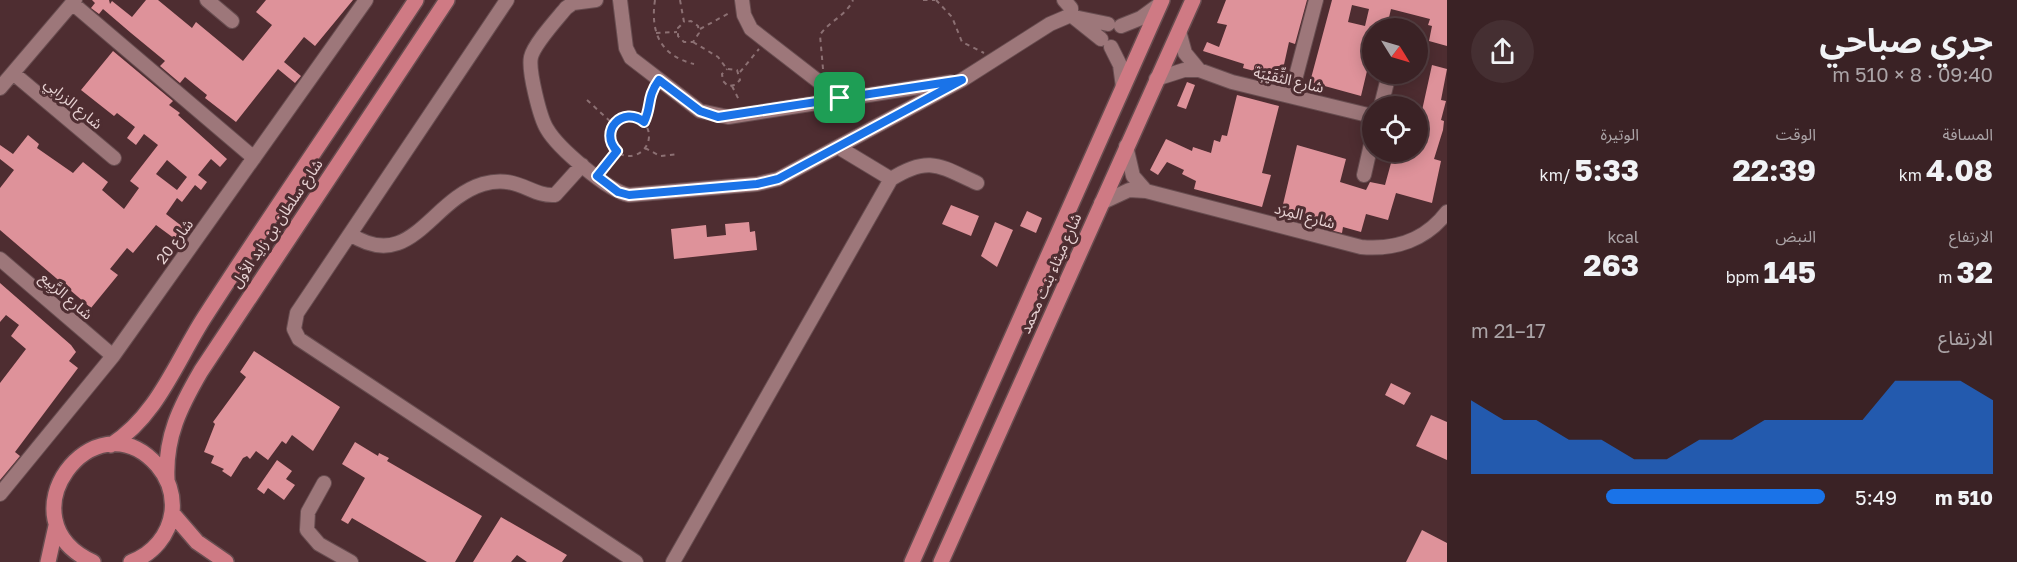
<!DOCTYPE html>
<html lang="ar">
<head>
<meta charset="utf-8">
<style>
	:root { --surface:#3a2225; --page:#452f32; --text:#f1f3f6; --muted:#aba4a7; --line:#543f42; --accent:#1a73e8 }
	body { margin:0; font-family:"Golos Text","Noto Sans Arabic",sans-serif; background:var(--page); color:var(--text); direction:rtl; height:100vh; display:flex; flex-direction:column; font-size:22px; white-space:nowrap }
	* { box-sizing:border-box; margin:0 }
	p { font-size:20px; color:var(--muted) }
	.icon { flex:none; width:33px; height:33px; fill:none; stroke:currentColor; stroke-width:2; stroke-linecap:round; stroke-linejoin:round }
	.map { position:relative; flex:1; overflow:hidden; direction:ltr }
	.side { display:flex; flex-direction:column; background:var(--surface); width:570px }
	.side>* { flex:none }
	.needle { width:39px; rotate:127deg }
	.buttons { position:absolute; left:1362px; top:18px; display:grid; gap:12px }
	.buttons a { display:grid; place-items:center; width:66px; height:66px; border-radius:50%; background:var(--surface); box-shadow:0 3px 15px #0003,0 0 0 2px var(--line); font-size:30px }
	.pin { position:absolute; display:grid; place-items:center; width:51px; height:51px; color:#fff; margin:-26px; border-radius:12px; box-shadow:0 3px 9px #0006 }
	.round { display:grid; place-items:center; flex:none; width:63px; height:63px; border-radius:32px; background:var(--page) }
	.head { display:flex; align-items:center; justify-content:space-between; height:102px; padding:0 24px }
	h1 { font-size:33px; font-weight:700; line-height:45px }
	.metrics { display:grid; grid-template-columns:repeat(3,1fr); gap:9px; height:102px; padding:6px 24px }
	.metrics div { display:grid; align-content:center }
	.metrics b { font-size:30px; font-weight:700 }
	.metrics small { font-size:16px; font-weight:400 }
	.metrics p { font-size:16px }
	.chart { height:168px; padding:12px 24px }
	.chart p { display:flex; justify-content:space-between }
	.chart svg { width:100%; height:108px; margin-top:6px; fill:var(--accent); opacity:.7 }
	ul { padding:0 24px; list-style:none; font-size:20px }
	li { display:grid; grid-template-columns:96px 72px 1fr; align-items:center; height:45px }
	li i { height:15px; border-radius:8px; background:var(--accent) }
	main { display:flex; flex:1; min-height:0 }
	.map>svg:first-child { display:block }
	.building { fill:#de929a; fill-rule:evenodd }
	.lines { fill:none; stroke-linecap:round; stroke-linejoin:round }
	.minor-casing { stroke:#684d50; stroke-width:16 }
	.major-casing { stroke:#684d50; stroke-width:18 }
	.path { stroke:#8c7073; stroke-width:2; stroke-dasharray:4.5 4.5; stroke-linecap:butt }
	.minor { stroke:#9d777a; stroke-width:14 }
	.major { stroke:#cf7a84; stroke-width:15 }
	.route-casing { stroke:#fff; stroke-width:12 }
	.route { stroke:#1a73e8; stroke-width:8 }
	.labels { text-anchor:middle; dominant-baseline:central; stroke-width:6; stroke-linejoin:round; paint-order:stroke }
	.street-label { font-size:15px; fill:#e7d2d3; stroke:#4e2d31 }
</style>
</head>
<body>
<main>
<section class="side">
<div class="head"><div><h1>جري صباحي</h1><p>09:40 · 8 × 510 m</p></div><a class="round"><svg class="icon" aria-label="share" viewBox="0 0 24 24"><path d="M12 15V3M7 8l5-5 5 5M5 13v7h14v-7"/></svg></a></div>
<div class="metrics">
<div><p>المسافة</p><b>4.08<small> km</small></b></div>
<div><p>الوقت</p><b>22:39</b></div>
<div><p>الوتيرة</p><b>5:33<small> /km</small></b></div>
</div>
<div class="metrics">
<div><p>الارتفاع</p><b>32<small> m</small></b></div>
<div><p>النبض</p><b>145<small> bpm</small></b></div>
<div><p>kcal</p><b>263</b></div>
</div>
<div class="chart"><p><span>الارتفاع</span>17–21 m</p>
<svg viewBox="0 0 160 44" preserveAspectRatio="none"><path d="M0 44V14L10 22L20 22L30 30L40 30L50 38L60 38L70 30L80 30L90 22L100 22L110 22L120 22L130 6L140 6L150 6L160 14V44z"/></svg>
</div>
<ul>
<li><b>510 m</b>5:49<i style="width:62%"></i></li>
</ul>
</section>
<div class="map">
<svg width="1447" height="562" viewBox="0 0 1447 562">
	<rect width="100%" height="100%" fill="#4e2d31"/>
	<path class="building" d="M92 0H109L110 4 112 1 132 17 146 0H158L192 28 196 22 243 61 272 25 256 12 266 0H353L315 46 304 37 284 62 301 76 295 83 278 69 236 122 205 98 207 95 185 77 180 83 160 66 165 61 131 33 103 9 99 14 91 8 95 3Z
		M1226 0H1307L1295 44 1289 42 1281 78 1243 68 1244 64 1203 51 1207 42 1219 47 1227 25 1217 23Z
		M1332 0H1447V46L1429 41 1432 26 1428 25 1430 19 1391 9 1387 26 1379 24 1378 28H1372V50L1361 96 1310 82ZM1352 5 1369 9 1365 26 1348 22Z
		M113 51 173 101 169 105 180 113 178 115 227 159 220 167 211 159 198 175 207 182 201 190 195 185 182 202 177 198 166 214 183 227 175 239 156 225 133 253 127 248 110 269 118 275 91 308 0 230V188L14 170 0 159V145L13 154 28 135 39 144 37 148 73 173 83 162 108 182 102 190 124 209 139 188 130 181 158 145 144 134 136 145 127 138 135 127 117 113 114 116 81 90ZM167 160 187 177 177 190 156 174Z
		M1432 65 1447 69 1441 100 1446 101 1441 120 1444 121 1443 130 1434 159 1441 161 1432 203 1396 193 1388 220 1366 214 1361 232 1343 227 1342 233 1280 217 1297 145 1346 159 1340 182 1366 190 1370 182 1385 185 1394 152 1418 155V114L1421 115Z
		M1187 82 1195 85 1186 109 1177 106Z
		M1237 95 1279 106 1262 173 1271 175 1262 207 1194 189 1196 181 1182 174 1184 170 1167 162 1158 175 1150 170 1166 139 1192 151 1193 147 1211 153 1214 140 1220 142 1222 135 1227 136Z
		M951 205 979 216 971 236 942 224Z
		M1027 211 1042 218 1036 233 1020 226Z
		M749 222 750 232 755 231 757 250 674 259 671 229 706 225 707 237 726 235 725 224Z
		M995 222 1013 230 997 267 981 256Z
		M0 283 71 345 76 352 69 361 78 368 15 452 20 456 0 480V383L26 349 11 336 19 325 6 315 0 322Z
		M254 351 340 407 313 451 292 435 286 444 282 441 268 460 256 451 250 459 247 456 243 458 231 477 222 471 224 469 211 463 214 456 204 452 215 424 213 422 246 377 240 372Z
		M1391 383 1411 393 1404 405 1385 395Z
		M1431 415 1447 422V460L1416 446Z
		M355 442 378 456 379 453 389 458 387 461 482 516 455 562H427L352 518 348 524 341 520 365 478 342 464Z
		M277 460 292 471 286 479 295 485 284 500 268 488 264 494 257 489Z
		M501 517 567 555 562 562H527L517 555 511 562H473Z
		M1422 530 1447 543V562H1406Z"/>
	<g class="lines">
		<g class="minor-casing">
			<path id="minor" d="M207 0 232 21
				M507 0 297 313 294 329 299 339 636 562
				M596 0 573 3 566 8C557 19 534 44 531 57 528 70 540 118 547 129 558 148 608 191 629 195L757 184 778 179 962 80 1050 24 1071 15
				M620 0 626 48 631 58 700 111 728 117 951 82
				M742 0 744 15 751 29 840 98
				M1064 0 1071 8V15L1101 39
				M72 3 254 158
				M1074 17 1108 24
				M1121 26 1141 18 1160 4
				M1179 31 1185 53 1199 70
				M1111 47 1120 65 1123 87
				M13 73 114 158
				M1156 79 1184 70H1199L1232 82 1372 116
				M0 88 75 0
				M1291 95 1316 0
				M1381 106 1389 74
				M1126 146 1133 176 1146 191
				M838 147 891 179
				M1364 175 1372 140
				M1101 203 1129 190 1146 191 1361 247C1395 250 1426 240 1447 212
				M350 234C411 274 430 200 483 184 518 174 531 197 555 195L582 165
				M0 259 113 356
				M324 483 308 512 307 530 319 544 351 562
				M0 494 113 356 366 0
				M673 562 891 179C929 155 940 166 977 183"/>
		</g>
		<g class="major-casing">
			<path id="major" d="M111 445C157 416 176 362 204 318 273 211 346 106 416 0
				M167 479C165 437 180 407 201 371L447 0
				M172 513 197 542 226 562
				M48 562 56 526
				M93 562C0 520 94 394 157 465 168 478 174 495 172 512 169 535 153 554 131 562
				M912 562 1162 0
				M941 562 1193 0"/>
		</g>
		<path class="path" d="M655 0C650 33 661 56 694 64
			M680 0 684 22 678 28V36L684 42H693L699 33 698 26 691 21 684 22
			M923 0H935
			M936 0 952 17 962 42 984 53
			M700 29 731 12
			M656 33 677 32
			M693 42 718 57 727 69 737 70 740 80 735 85 728 86 723 81 722 74 727 69
			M823 69 820 35C829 21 846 16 853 0
			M740 72 759 49
			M732 86 740 102
			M587 100 613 124
			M609 136a20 20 0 1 1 40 0a20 20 0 1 1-40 0Z
			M644 122 652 88
			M645 148 660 156 678 154
			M605 167 617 151"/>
		<use href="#minor" class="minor"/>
		<use href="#major" class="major"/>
	</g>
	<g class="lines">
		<g class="route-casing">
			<path id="route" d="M659 80 700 111 718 117 962 80 778 179 757 184 629 195 618 192 597 176 617 151C598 131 623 105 644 122 652 106 646 98 659 80Z"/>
		</g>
		<use href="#route" class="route"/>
	</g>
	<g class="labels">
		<g class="street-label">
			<text transform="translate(1289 79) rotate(13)">شارع الثِّقَيْبَة</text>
			<text transform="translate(74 103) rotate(40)">شارع الزرابي</text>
			<text transform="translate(1305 215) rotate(15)">شارع المِرَد</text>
			<text transform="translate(276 223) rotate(-56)">شارع سلطان بن زايد الأول</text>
			<text transform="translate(174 241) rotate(-54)">شارع 20</text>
			<text transform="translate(1050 273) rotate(-66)">شارع ميثاء بنت محمد</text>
			<text transform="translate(67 295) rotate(41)">شارع الرَّبِيع</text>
		</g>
	</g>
</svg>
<div class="buttons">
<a><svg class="needle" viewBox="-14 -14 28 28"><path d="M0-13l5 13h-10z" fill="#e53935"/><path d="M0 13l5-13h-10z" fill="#aba4a7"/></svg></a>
<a><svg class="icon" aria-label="locate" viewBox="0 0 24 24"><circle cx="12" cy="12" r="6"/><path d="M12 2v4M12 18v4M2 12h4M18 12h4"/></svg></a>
</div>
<div class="pin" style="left:840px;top:98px;background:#1e9e55"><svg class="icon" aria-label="arrive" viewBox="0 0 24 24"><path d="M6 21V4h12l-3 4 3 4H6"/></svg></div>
</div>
</main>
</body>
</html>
